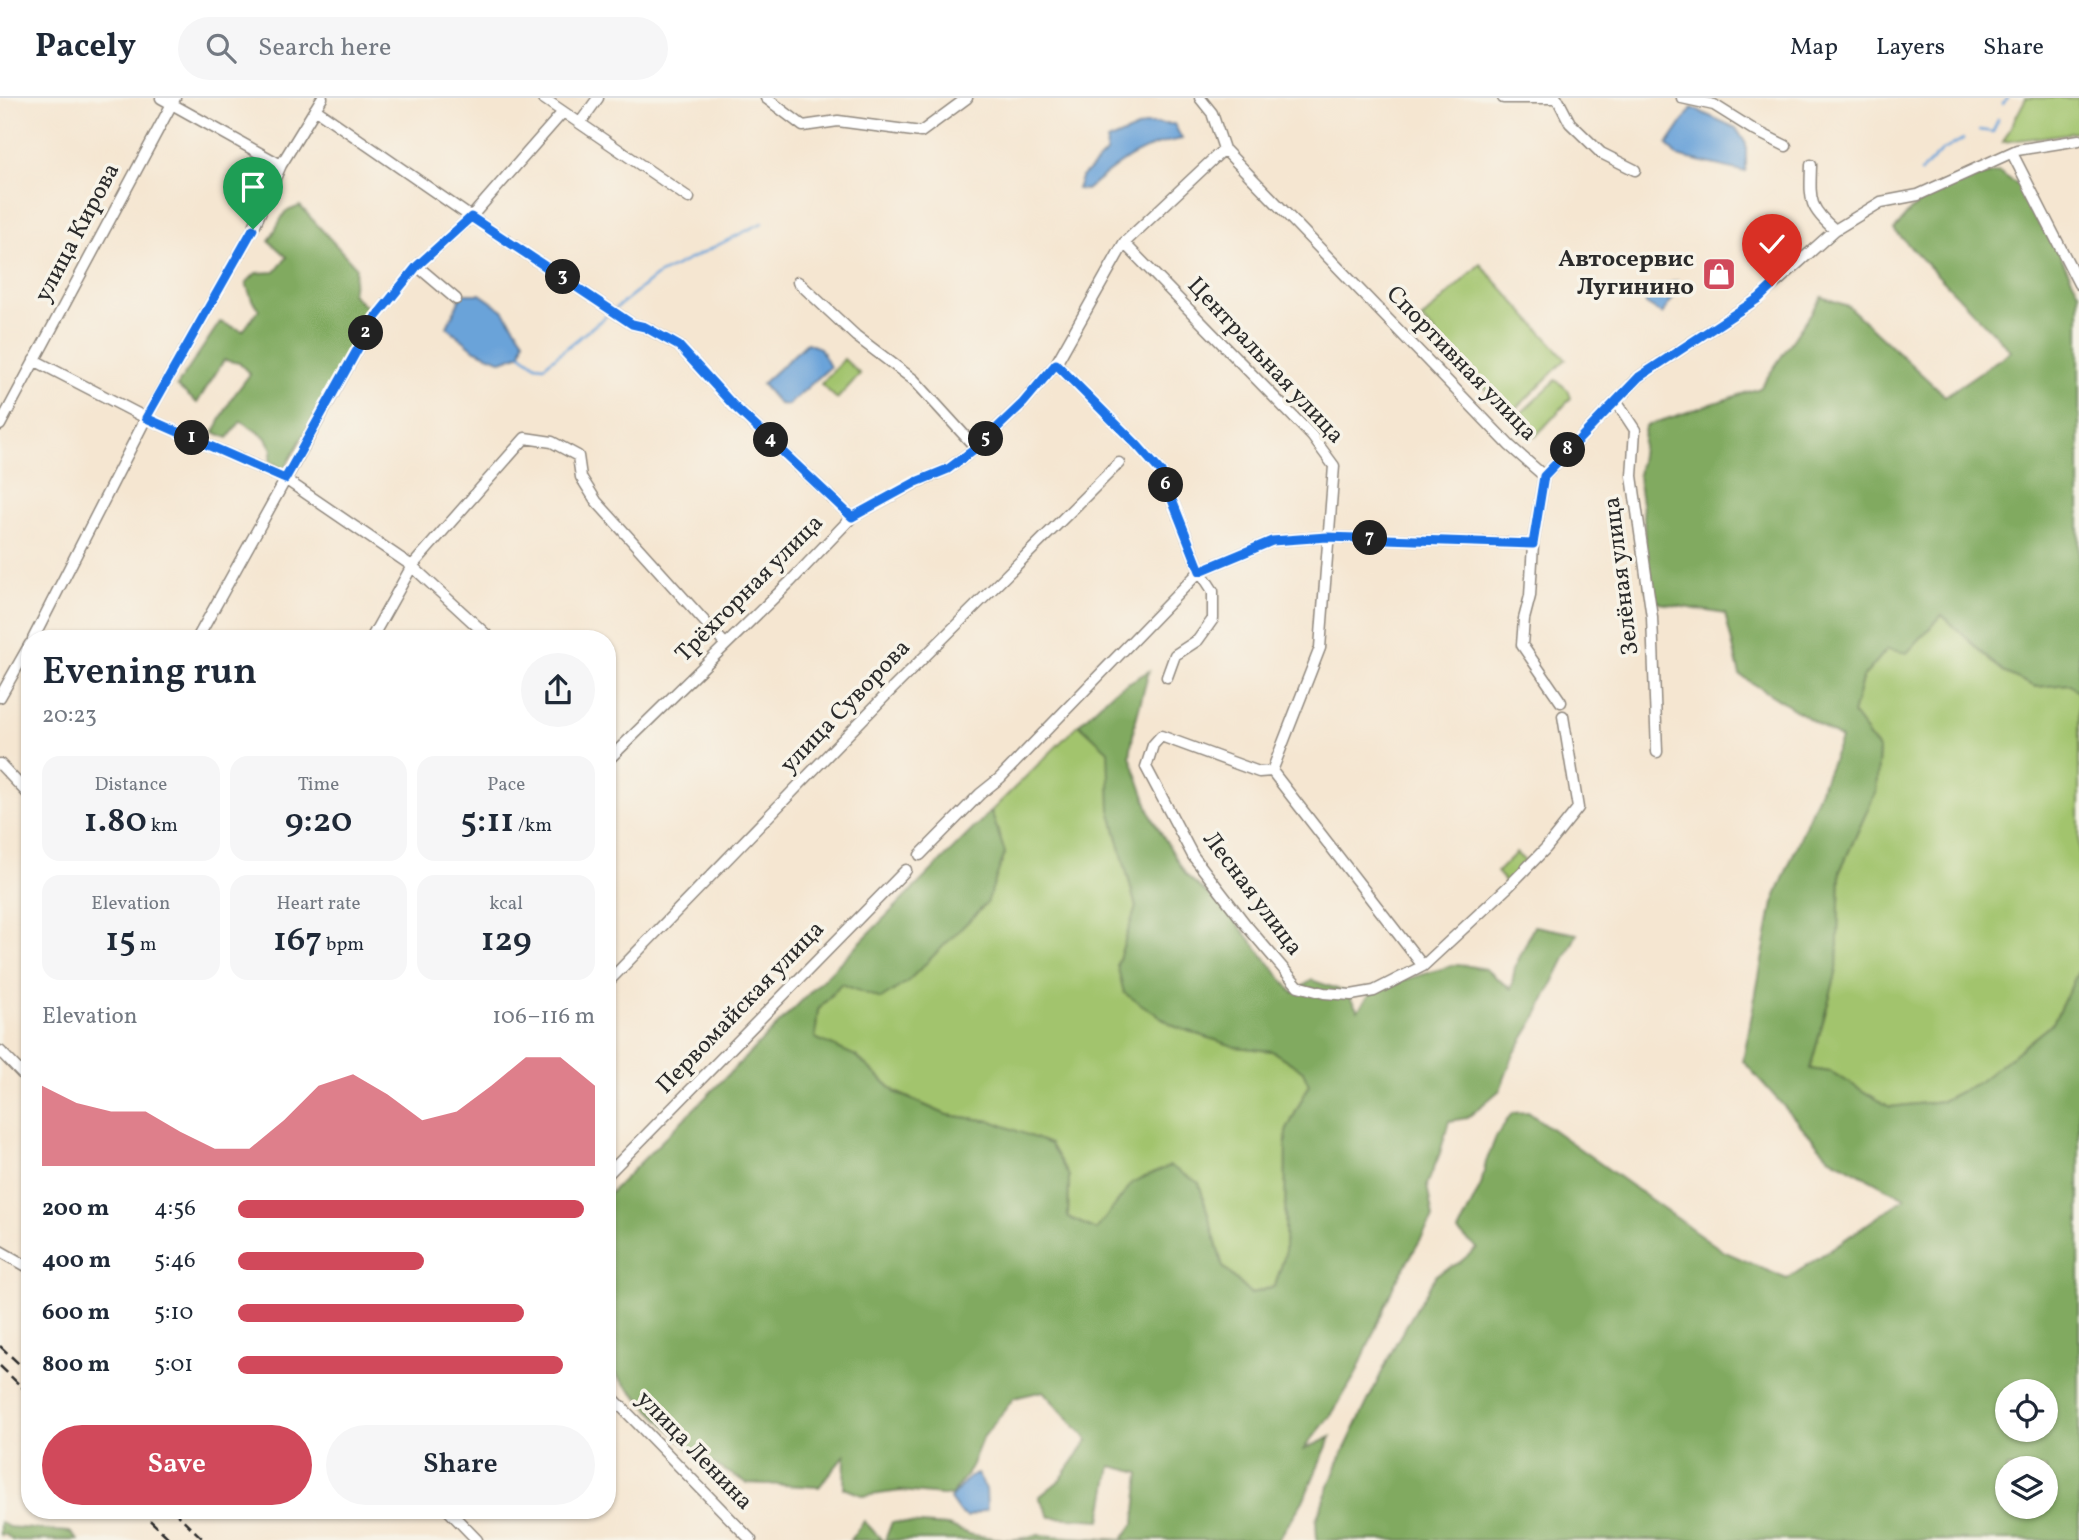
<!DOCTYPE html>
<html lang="en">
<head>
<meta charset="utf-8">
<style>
	:root { --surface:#fff; --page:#f6f6f7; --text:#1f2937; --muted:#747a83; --line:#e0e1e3; --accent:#d1495b }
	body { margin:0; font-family:Vollkorn,serif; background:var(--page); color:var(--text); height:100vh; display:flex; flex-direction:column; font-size:26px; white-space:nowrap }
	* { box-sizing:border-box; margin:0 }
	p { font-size:23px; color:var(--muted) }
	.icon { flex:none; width:38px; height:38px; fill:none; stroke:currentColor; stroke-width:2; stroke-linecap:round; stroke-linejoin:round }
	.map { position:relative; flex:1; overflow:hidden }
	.details { position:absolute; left:21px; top:532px; width:595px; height:889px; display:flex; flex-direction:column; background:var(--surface); border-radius:28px; box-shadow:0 2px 5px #0004 }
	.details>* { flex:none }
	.tools { position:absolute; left:1995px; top:1281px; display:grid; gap:14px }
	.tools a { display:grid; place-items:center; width:63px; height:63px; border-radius:50%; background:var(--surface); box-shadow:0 2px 5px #0004; font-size:35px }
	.pin { position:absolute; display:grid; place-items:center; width:60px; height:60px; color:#fff; margin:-72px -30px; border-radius:50% 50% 50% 0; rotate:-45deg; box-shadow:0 0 7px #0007 }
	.pin .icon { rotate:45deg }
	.km { position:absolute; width:35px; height:35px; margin:-18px; border-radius:50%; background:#222; color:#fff; font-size:19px; line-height:35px; text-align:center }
	.round { display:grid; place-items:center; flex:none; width:74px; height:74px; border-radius:37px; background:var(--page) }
	.head { display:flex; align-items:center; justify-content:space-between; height:119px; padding:0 21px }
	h1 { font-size:38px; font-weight:600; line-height:52px }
	.metrics { display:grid; grid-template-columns:repeat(3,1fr); gap:10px; height:119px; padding:7px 21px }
	.metrics div { display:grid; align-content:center; border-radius:18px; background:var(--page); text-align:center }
	.metrics b { font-size:35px; font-weight:600 }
	.metrics small { font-size:19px; font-weight:400 }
	.metrics p { font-size:19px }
	.chart { height:196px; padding:14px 21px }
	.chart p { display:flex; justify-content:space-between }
	.chart svg { width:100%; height:126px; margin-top:7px; fill:var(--accent); opacity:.7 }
	.button { display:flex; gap:14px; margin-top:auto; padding:14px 21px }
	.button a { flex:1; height:80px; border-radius:42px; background:var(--accent); color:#fff; font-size:28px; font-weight:600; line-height:80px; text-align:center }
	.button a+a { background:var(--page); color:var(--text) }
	ul { padding:0 21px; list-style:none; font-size:23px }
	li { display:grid; grid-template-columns:112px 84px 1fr; align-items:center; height:52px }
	li i { height:18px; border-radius:9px; background:var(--accent) }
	header { display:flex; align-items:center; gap:42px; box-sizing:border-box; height:98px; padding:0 35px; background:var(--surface); border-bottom:2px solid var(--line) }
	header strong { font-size:33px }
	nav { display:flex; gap:38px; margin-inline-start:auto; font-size:24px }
	.search { width:490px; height:63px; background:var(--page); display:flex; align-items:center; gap:18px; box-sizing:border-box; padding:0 24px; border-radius:38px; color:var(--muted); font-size:26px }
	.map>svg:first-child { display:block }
	.green { fill:#a2c46d; stroke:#66784c; stroke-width:2 }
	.forest { fill:#81aa60; stroke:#566a46; stroke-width:2; fill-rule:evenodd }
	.water { fill:#6aa3d9; stroke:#4a6782; stroke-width:2 }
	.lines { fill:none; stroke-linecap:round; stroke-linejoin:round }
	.stream { stroke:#6aa3d9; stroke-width:2.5 }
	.minor-casing { stroke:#90887e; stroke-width:13 }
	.minor { stroke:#fff; stroke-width:10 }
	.rail { stroke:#2b2b2b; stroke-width:2.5; stroke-dasharray:10 5; stroke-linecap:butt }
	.route-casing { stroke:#fff; stroke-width:14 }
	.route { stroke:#1a73e8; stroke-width:9 }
	.labels { text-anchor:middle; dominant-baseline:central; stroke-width:7; stroke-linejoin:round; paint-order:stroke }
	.street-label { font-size:24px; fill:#2b2b2b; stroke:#f7f3e8 }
	.poi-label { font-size:24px; font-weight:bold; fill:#2b2b2b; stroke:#f7f3e8; text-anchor:end }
</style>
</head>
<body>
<header>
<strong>Pacely</strong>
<div class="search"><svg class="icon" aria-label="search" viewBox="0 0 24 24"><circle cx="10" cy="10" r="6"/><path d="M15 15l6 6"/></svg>Search here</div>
<nav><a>Map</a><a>Layers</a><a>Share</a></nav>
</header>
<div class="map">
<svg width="2079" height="1442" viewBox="0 0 2079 1442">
	<rect width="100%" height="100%" fill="#f7f3e8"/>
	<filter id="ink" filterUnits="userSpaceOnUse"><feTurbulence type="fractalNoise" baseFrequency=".0143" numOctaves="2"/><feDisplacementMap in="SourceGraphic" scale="14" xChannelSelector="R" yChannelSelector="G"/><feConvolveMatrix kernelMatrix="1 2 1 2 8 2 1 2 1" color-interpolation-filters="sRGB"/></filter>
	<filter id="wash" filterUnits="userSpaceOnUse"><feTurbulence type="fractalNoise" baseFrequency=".00686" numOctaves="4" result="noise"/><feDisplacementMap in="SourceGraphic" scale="28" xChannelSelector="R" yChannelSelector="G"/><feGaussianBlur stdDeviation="1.57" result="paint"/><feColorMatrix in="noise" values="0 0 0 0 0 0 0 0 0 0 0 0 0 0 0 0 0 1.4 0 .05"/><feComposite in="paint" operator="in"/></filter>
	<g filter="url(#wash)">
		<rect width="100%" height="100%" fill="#f5e6d1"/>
		<path class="green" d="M2026 0H2079V34L2003 44Z
			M1480 166 1566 261 1510 317 1422 221Z
			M844 261 860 276 837 301 821 286Z
			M1556 282 1568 292 1571 300 1536 338 1528 337 1517 322 1518 318Z
			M1942 517 2003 574 2036 589 2070 586 2079 595V872L2053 925 1979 984 1942 1003 1890 1009 1831 974 1810 971 1837 872 1840 773 1876 693 1879 653 1853 616 1862 581 1887 551 1907 554Z
			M1079 626 1109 653 1110 711 1136 810 1117 867 1236 949 1272 953 1303 973 1309 986 1286 1034 1285 1156 1275 1188 1251 1196 1223 1169 1199 1085 1111 1113 1096 1132 1068 1119 1069 1078 992 1023 947 1017 896 994 856 958 815 940 818 912 841 886 907 884 944 845 1005 755 991 713Z
			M1516 755 1526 764 1506 784 1497 774Z"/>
		<path class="forest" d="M1999 74 2027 93 2079 194V595L2070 586 2036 589 2003 574 1942 517 1907 555 1887 551 1862 581 1853 616 1879 653 1876 693 1840 773 1837 872 1810 971 1831 974 1890 1009 1942 1003 1979 984 2053 925 2079 872V1442H1317L1316 1422 1338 1365 1397 1243 1437 1176 1459 1165 1477 1150 1458 1134 1481 1087 1486 1064 1496 1039 1512 1015 1528 1014 1723 1153 1787 1181 1905 1100 1829 1059 1743 963 1773 805 1841 641 1740 577 1725 516 1660 505 1646 492 1644 419 1638 378 1645 328 1760 290 1822 199 1848 208 1945 298 2011 253 1894 132 1911 112 1940 87ZM2007 1293H2046V1332H2007ZM2007 1370H2046V1409H2007Z
			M300 108 356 169 352 196 372 214 284 372 270 363 272 351 265 339 241 323 228 340 214 334 232 300 250 276 239 265 224 262 197 305 177 288 220 224 243 233 259 211 252 202 246 185 256 175 275 174 287 159 269 143 285 114Z
			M1149 573 1134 629 1130 658 1152 719 1186 777 1229 815 1293 895 1312 882 1346 894 1358 912 1370 896 1387 887 1458 866 1485 871 1511 891 1515 869 1534 828 1577 836 1533 925 1514 956 1500 992 1467 1020 1449 1023 1440 1055 1427 1087 1433 1120 1394 1187 1356 1276 1332 1316 1303 1352 1331 1339 1303 1403 1278 1442H885L892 1424 948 1428 972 1437 1011 1442 1038 1437 1122 1442 1135 1424 1140 1375 1111 1368 1101 1422 1050 1419 1039 1399 1060 1382 1088 1342 1043 1293 1014 1300 982 1341 970 1371 951 1398 901 1393 864 1398 844 1390 845 1357 819 1389 747 1385 691 1353 607 1268V1098L991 713 1005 755 987 805 907 884 881 901 841 886 818 912 815 940 856 958 896 995 947 1017 992 1023 1050 1046 1069 1078 1068 1119 1096 1132 1133 1084 1170 1068 1199 1085 1223 1169 1251 1196 1275 1188 1285 1156 1286 1034 1309 987 1303 973 1272 953 1236 949 1176 929 1124 895 1117 867 1136 809 1110 711 1108 653 1079 626 1114 593Z
			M864 1423 882 1442H850Z
			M0 1424 9 1429 70 1434 78 1442H12L5 1436 0 1437Z"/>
		<path class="water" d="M1692 10 1736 30 1746 46V74L1677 58 1667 47Z
			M1147 26H1174L1182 41C1138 48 1119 65 1086 92L1077 91 1081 80 1106 55 1107 43Z
			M1677 183 1673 200 1662 216 1646 206 1644 194Z
			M462 196H480L503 212 524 242 521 256 502 263 475 252 447 229Z
			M807 245 820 250 830 269 788 307 779 306 762 286Z
			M977 1376 986 1391 987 1411 967 1419 959 1414 950 1401 968 1380Z"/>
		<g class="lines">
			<path class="stream" d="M2003 6 2007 0
				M1980 32 1993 34 1998 21
				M1921 74 1942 53 1963 41
				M616 210 656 178 762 125
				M521 256 536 267 544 268 611 214"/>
		</g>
	</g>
	<g filter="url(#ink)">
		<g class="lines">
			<g class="minor-casing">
				<path id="minor" d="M161 0 281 67
					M543 0 689 100
					M766 0 803 28 838 23 921 34 967 0
					M1200 0 1212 15 1224 51 1510 348 1544 378 1533 446 1530 498 1524 521 1522 547 1561 604
					M1503 0H1557
					M1557 0 1570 25 1601 55 1635 72
					M1682 0 1714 7 1754 32 1786 48
					M315 11 471 119 632 226 645 229 679 248 734 308 852 419
					M580 25 598 0
					M2012 55 2079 186
					M1811 67C1810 102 1808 109 1835 132
					M1124 145 1312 338 1334 368 1320 550 1272 673 1423 868
					M417 168 456 201
					M798 184 856 238 914 282 976 350
					M34 262 146 320 285 381 412 468 491 541
					M1056 266 1137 347 1161 374 1200 473 1213 493V521L1198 542 1175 557 1167 579
					M1616 303 1635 332 1632 378 1652 519 1657 654
					M0 327 175 0
					M1544 378 1639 279 1759 200 1835 132 1881 104 1918 97 2017 52 2079 42
					M33 541 146 320 253 131 281 67 322 0
					M197 541 375 220 417 168 471 119 563 14
					M371 541 412 468 525 340 552 344 578 358 581 379 596 403 725 546
					M0 599 30 546
					M607 663 790 484 852 419 917 384 948 371 976 350 1023 305 1056 266 1124 145 1224 51
					M0 666 30 698
					M1272 673 1259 674 1161 638 1153 647 1146 669 1193 758 1246 827 1298 888 1324 895 1351 897 1374 893 1423 868 1509 788 1546 750 1578 710 1563 618
					M920 757 980 696 1000 680 1200 473 1272 443 1327 439 1533 446
					M607 885 887 596 1119 365
					M0 953 30 984
					M607 1077 906 772
					M0 1153 30 1170
					M607 1294 751 1442
					M448 1412 477 1442"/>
			</g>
			<use href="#minor" class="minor"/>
			<path class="rail" d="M0 1248 30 1276
				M0 1268 30 1297
				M139 1412 171 1442
				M173 1412 204 1442"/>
		</g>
	</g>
	<g class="lines" filter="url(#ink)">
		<g class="route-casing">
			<path id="route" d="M253 131 146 320 285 381 375 220 417 168 471 119 632 226 645 229 679 248 734 308 852 419 916 384 948 371 976 350 1023 305 1056 266 1137 347 1161 374 1200 473 1272 443 1327 439 1533 446 1544 378 1639 279 1759 200 1772 188"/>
		</g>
		<use href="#route" class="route"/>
	</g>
	<defs>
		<g id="shop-square" transform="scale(1.75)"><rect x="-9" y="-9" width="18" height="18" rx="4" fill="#d1495b" stroke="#f7f3e8"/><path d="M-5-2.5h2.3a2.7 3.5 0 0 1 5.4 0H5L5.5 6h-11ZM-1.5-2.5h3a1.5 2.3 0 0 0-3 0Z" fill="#fff"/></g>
	</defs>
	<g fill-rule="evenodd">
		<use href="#shop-square" x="1719" y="176"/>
	</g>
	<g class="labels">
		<g class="street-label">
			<text transform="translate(78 135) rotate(-62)">улица Кирова</text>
			<text transform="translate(1265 263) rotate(47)">Центральная улица</text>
			<text transform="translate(1461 266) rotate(46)">Спортивная улица</text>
			<text transform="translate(1622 478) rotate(-97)">Зелёная улица</text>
			<text transform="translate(750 491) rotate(-45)">Трёхгорная улица</text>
			<text transform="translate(846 609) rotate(-46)">улица Суворова</text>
			<text transform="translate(1252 796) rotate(53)">Лесная улица</text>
			<text transform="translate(741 910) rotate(-46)">Первомайская улица</text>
			<text transform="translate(694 1353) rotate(46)">улица Ленина</text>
		</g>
		<g class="poi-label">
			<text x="1694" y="162">Автосервис<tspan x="1694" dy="28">Лугинино</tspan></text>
		</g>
	</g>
</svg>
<div class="tools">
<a><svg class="icon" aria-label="locate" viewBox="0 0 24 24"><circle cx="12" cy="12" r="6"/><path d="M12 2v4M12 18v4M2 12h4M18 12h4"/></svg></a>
<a><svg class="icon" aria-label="layers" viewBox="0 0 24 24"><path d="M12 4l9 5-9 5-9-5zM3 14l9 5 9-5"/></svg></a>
</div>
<div class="pin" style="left:253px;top:131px;background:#1e9e55"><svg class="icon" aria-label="arrive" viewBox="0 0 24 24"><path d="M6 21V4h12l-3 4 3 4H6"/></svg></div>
<div class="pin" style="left:1772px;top:188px;background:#d93025"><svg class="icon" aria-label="check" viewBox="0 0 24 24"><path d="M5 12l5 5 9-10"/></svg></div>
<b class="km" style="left:192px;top:340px">1</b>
<b class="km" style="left:366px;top:235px">2</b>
<b class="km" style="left:563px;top:179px">3</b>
<b class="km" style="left:771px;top:342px">4</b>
<b class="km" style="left:986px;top:341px">5</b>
<b class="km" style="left:1166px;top:387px">6</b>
<b class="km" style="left:1370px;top:440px">7</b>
<b class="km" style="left:1568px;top:352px">8</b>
<section class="details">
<div class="head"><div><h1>Evening run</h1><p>20:23</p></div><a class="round"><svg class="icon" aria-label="share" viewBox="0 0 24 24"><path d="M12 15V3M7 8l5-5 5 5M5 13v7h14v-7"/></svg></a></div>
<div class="metrics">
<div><p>Distance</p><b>1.80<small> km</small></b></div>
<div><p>Time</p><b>9:20</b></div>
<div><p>Pace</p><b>5:11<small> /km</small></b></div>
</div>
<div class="metrics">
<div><p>Elevation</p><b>15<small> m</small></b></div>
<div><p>Heart rate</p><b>167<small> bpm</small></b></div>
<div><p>kcal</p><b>129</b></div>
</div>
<div class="chart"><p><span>Elevation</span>106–116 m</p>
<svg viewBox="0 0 160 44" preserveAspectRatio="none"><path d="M0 44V16L10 22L20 25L30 25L40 32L50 38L60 38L70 28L80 16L90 12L100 19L110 28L120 25L130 16L140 6L150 6L160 16V44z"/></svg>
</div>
<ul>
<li><b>200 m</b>4:56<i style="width:97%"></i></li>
<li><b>400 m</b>5:46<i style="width:52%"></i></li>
<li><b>600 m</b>5:10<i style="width:80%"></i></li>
<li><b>800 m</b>5:01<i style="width:91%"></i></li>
</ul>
<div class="button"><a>Save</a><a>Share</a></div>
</section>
</div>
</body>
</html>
